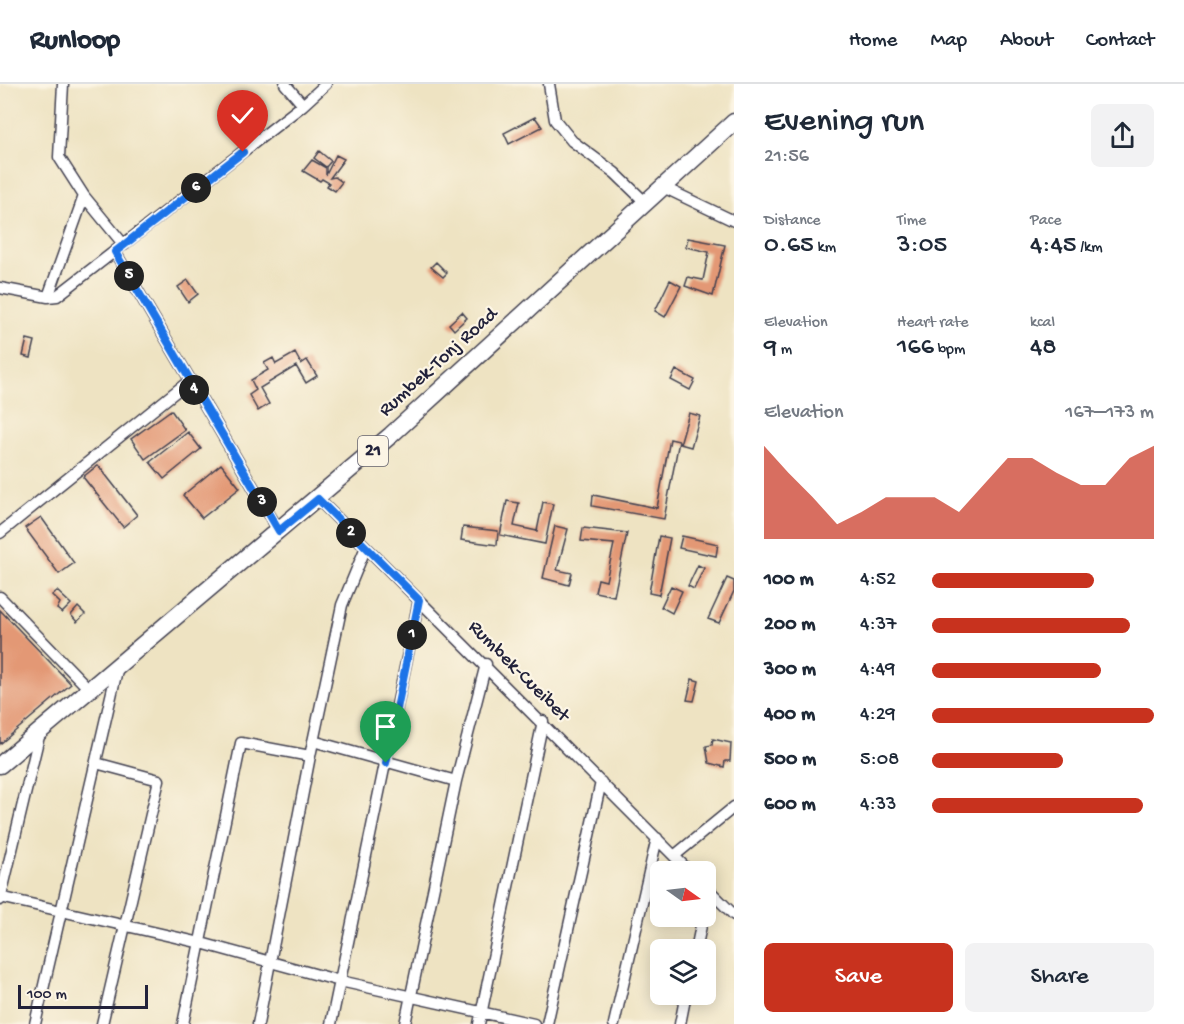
<!DOCTYPE html>
<html lang="en">
<head>
<meta charset="utf-8">
<style>
	:root { --surface:#fff; --page:#f2f2f3; --text:#1f2937; --muted:#747a83; --line:#e0e1e3; --accent:#c8321e }
	body { margin:0; font-family:"Gochi Hand",sans-serif; background:var(--page); color:var(--text); height:100vh; display:flex; flex-direction:column; font-size:22px; white-space:nowrap }
	* { box-sizing:border-box; margin:0 }
	p { font-size:20px; color:var(--muted) }
	.icon { flex:none; width:33px; height:33px; fill:none; stroke:currentColor; stroke-width:2; stroke-linecap:round; stroke-linejoin:round }
	.map { position:relative; flex:1; overflow:hidden }
	.panel { display:flex; flex-direction:column; background:var(--surface); width:450px }
	.panel>* { flex:none }
	.needle { width:39px; rotate:104deg }
	.fabs { position:absolute; left:650px; top:777px; display:grid; gap:12px }
	.fabs a { display:grid; place-items:center; width:66px; height:66px; border-radius:9px; background:var(--surface); box-shadow:0 3px 15px #0003; font-size:30px }
	.scale { position:absolute; left:18px; bottom:15px; width:130px; box-sizing:border-box; padding-left:6px; border:3px solid #22223b; border-top:0; font-size:16px; line-height:21px; white-space:nowrap; color:#22223b; -webkit-text-stroke:4px #fcf5e5; paint-order:stroke }
	.pin { position:absolute; display:grid; place-items:center; width:51px; height:51px; color:#fff; margin:-62px -26px; border-radius:50% 50% 50% 0; rotate:-45deg; box-shadow:0 0 6px #0007 }
	.pin .icon { rotate:45deg }
	.km { position:absolute; width:30px; height:30px; margin:-15px; border-radius:50%; background:#222; color:#fff; font-size:16px; line-height:30px; text-align:center }
	.round { display:grid; place-items:center; flex:none; width:63px; height:63px; border-radius:9px; background:var(--page) }
	.head { display:flex; align-items:center; justify-content:space-between; height:102px; padding:0 30px }
	h1 { font-size:33px; font-weight:600; line-height:45px }
	.metrics { display:grid; grid-template-columns:repeat(3,1fr); gap:9px; height:102px; padding:6px 30px }
	.metrics div { display:grid; align-content:center }
	.metrics b { font-size:26px; font-weight:600 }
	.metrics small { font-size:16px; font-weight:400 }
	.metrics p { font-size:16px }
	.chart { height:168px; padding:12px 30px }
	.chart p { display:flex; justify-content:space-between }
	.chart svg { width:100%; height:108px; margin-top:6px; fill:var(--accent); opacity:.7 }
	.button { display:flex; gap:12px; margin-top:auto; padding:12px 30px }
	.button a { flex:1; height:69px; border-radius:9px; background:var(--accent); color:#fff; font-size:24px; font-weight:600; line-height:69px; text-align:center }
	.button a+a { background:var(--page); color:var(--text) }
	ul { padding:0 30px; list-style:none; font-size:20px }
	li { display:grid; grid-template-columns:96px 72px 1fr; align-items:center; height:45px }
	li i { height:15px; border-radius:8px; background:var(--accent) }
	header { display:flex; align-items:center; gap:36px; box-sizing:border-box; height:84px; padding:0 30px; background:var(--surface); border-bottom:2px solid var(--line) }
	header strong { font-size:28px }
	nav { display:flex; gap:33px; margin-inline-start:auto; font-size:21px }
	main { display:flex; flex:1; min-height:0 }
	.map>svg:first-child { display:block }
	.building { fill:#e39875 }
	.lines { fill:none; stroke-linecap:round; stroke-linejoin:round }
	.street-casing { stroke:#413f4f; stroke-width:13 }
	.primary-casing { stroke:#413f4f; stroke-width:19 }
	.street { stroke:#fff; stroke-width:10 }
	.primary { stroke:#fff; stroke-width:16 }
	.route-casing { stroke:#fff; stroke-width:12 }
	.route { stroke:#1a73e8; stroke-width:8 }
	.labels { text-anchor:middle; dominant-baseline:central; stroke-width:4.5; stroke-linejoin:round; paint-order:stroke }
	.shield { fill:#fcf5e5; stroke:#63616e; stroke-width:1.5 }
	.shield-label { font-size:18px; font-weight:bold; fill:#22223b }
	.street-label { font-size:20px; fill:#22223b; stroke:#fcf5e5 }
</style>
</head>
<body>
<header>
<strong>Runloop</strong>
<nav><a>Home</a><a>Map</a><a>About</a><a>Contact</a></nav>
</header>
<main>
<div class="map">
<svg width="734" height="940" viewBox="0 0 734 940">
	<rect width="100%" height="100%" fill="#fcf5e5"/>
	<filter id="ink" filterUnits="userSpaceOnUse"><feTurbulence type="fractalNoise" baseFrequency=".0167" numOctaves="2"/><feDisplacementMap in="SourceGraphic" scale="12" xChannelSelector="R" yChannelSelector="G"/><feConvolveMatrix kernelMatrix="1 2 1 2 8 2 1 2 1" color-interpolation-filters="sRGB"/></filter>
	<filter id="wash" filterUnits="userSpaceOnUse"><feTurbulence type="fractalNoise" baseFrequency=".008" numOctaves="4" result="noise"/><feDisplacementMap in="SourceGraphic" scale="24" xChannelSelector="R" yChannelSelector="G"/><feGaussianBlur stdDeviation="1.35" result="paint"/><feColorMatrix in="noise" values="0 0 0 0 0 0 0 0 0 0 0 0 0 0 0 0 0 1.4 0 .05"/><feComposite in="paint" operator="in"/></filter>
	<g filter="url(#wash)">
		<rect width="100%" height="100%" fill="#eee3c2"/>
		<g id="blocks">
			<path class="building" d="M535 33 542 43 509 60 504 49Z
				M319 67 331 77 326 83 314 74Z
				M336 71 344 75 330 94 335 93 342 98 335 107 327 102 329 99 322 95 320 97 303 87 312 76 326 84V91Z
				M688 154 725 161 713 212 685 202 688 193 703 196 709 168 686 163Z
				M436 178 447 189 443 193 431 183Z
				M188 196 198 210 188 218 178 203Z
				M670 196 681 202 665 233 655 227Z
				M462 228 467 234 454 246 449 240Z
				M27 255 35 257 31 274 23 272Z
				M295 269 301 280 307 276 317 292 306 299 296 282 260 304 269 320 258 327 249 311 256 306 251 296 268 286 264 279 273 274 276 280Z
				M676 286 695 296 690 306 671 296Z
				M171 326 185 346 145 375 131 355Z
				M689 329 700 332 691 363 680 360Z
				M188 348 201 365 164 395 150 378Z
				M670 355 679 357 664 435 592 422 593 411 657 424Z
				M221 380 240 404 202 434 183 411Z
				M98 381 137 431 123 443 83 393Z
				M507 417 519 419 514 442 537 447 543 418 553 420 545 460 500 451Z
				M41 433 74 479 59 490 25 444Z
				M555 442 568 445 557 486 572 489 569 501 543 494Z
				M463 443 498 447 497 461 461 456Z
				M583 444 627 449 614 512 595 508 598 495 606 497 614 460 581 457Z
				M659 452 670 454 659 511 649 509Z
				M682 452 718 460 716 472 679 464Z
				M698 481 704 484 694 505 688 502Z
				M727 494 734 497V507L719 539 708 535Z
				M671 502 682 507 672 529 661 523Z
				M57 507 71 520 62 529 57 525 60 519 52 511Z
				M78 523 85 530 77 538 71 531Z
				M0 526 71 600 0 660Z
				M692 595 699 597 694 617 687 616Z
				M713 655 731 659 730 677H725L724 683 709 679 706 662 712 661Z"/>
		</g>
	</g>
	<g filter="url(#ink)">
		<use href="#blocks" fill-opacity="0" stroke="#413f4f" stroke-width="1.5"/>
		<g class="lines">
			<g class="street-casing">
				<path id="street" d="M285 0 303 21
					M549 0 555 36 572 57 615 89 646 119
					M663 103 734 137
					M84 112 124 161
					M115 168 279 447
					M0 204 48 213 57 212 303 21 326 0
					M48 213 84 112 59 73 63 0
					M318 415 690 788
					M0 449 189 297
					M0 513 90 606
					M313 657 456 697
					M96 679 159 696 102 940
					M674 772 734 723
					M705 802 734 831
					M0 813 201 859 340 897 534 940
					M0 816 40 648
					M705 824 709 806
					M696 866 703 832
					M35 940 118 582
					M183 940 241 659 310 672
					M258 940 310 672 342 521 366 463
					M331 940 419 516
					M405 940 456 697 486 580
					M479 940 543 637
					M547 940 601 698
					M614 940 657 754
					M680 940 686 910"/>
			</g>
			<g class="primary-casing">
				<path id="primary" d="M0 681 391 351 734 38"/>
			</g>
			<use href="#street" class="street"/>
			<use href="#primary" class="primary"/>
		</g>
	</g>
	<g class="lines" filter="url(#ink)">
		<g class="route-casing">
			<path id="route" d="M243 68 115 168 279 447 318 415 419 516 386 679"/>
		</g>
		<use href="#route" class="route"/>
	</g>
	<g class="labels">
		<rect class="shield" x="358" y="352" width="30" height="30" rx="4.5"/>
		<g class="shield-label">
			<text x="373" y="367">21</text>
		</g>
		<g class="street-label">
			<text transform="translate(439 279) rotate(-42)">Rumbek-Tonj Road</text>
			<text transform="translate(518 588) rotate(45)">Rumbek-Cueibet</text>
		</g>
	</g>
</svg>
<div class="fabs">
<a><svg class="needle" viewBox="-14 -14 28 28"><path d="M0-13l5 13h-10z" fill="#e53935"/><path d="M0 13l5-13h-10z" fill="#747a83"/></svg></a>
<a><svg class="icon" aria-label="layers" viewBox="0 0 24 24"><path d="M12 4l9 5-9 5-9-5zM3 14l9 5 9-5"/></svg></a>
</div>
<div class="scale">100 m</div>
<div class="pin" style="left:386px;top:679px;background:#1e9e55"><svg class="icon" aria-label="arrive" viewBox="0 0 24 24"><path d="M6 21V4h12l-3 4 3 4H6"/></svg></div>
<div class="pin" style="left:243px;top:68px;background:#d93025"><svg class="icon" aria-label="check" viewBox="0 0 24 24"><path d="M5 12l5 5 9-10"/></svg></div>
<b class="km" style="left:412px;top:551px">1</b>
<b class="km" style="left:351px;top:449px">2</b>
<b class="km" style="left:262px;top:418px">3</b>
<b class="km" style="left:194px;top:306px">4</b>
<b class="km" style="left:129px;top:192px">5</b>
<b class="km" style="left:196px;top:104px">6</b>
</div>
<section class="panel">
<div class="head"><div><h1>Evening run</h1><p>21:56</p></div><a class="round"><svg class="icon" aria-label="share" viewBox="0 0 24 24"><path d="M12 15V3M7 8l5-5 5 5M5 13v7h14v-7"/></svg></a></div>
<div class="metrics">
<div><p>Distance</p><b>0.65<small> km</small></b></div>
<div><p>Time</p><b>3:05</b></div>
<div><p>Pace</p><b>4:45<small> /km</small></b></div>
</div>
<div class="metrics">
<div><p>Elevation</p><b>9<small> m</small></b></div>
<div><p>Heart rate</p><b>166<small> bpm</small></b></div>
<div><p>kcal</p><b>48</b></div>
</div>
<div class="chart"><p><span>Elevation</span>167–173 m</p>
<svg viewBox="0 0 160 44" preserveAspectRatio="none"><path d="M0 44V6L10 17L20 27L30 38L40 33L50 27L60 27L70 27L80 33L90 22L100 11L110 11L120 17L130 22L140 22L150 11L160 6V44z"/></svg>
</div>
<ul>
<li><b>100 m</b>4:52<i style="width:73%"></i></li>
<li><b>200 m</b>4:37<i style="width:89%"></i></li>
<li><b>300 m</b>4:49<i style="width:76%"></i></li>
<li><b>400 m</b>4:29<i style="width:100%"></i></li>
<li><b>500 m</b>5:08<i style="width:59%"></i></li>
<li><b>600 m</b>4:33<i style="width:95%"></i></li>
</ul>
<div class="button"><a>Save</a><a>Share</a></div>
</section>
</main>
</body>
</html>
